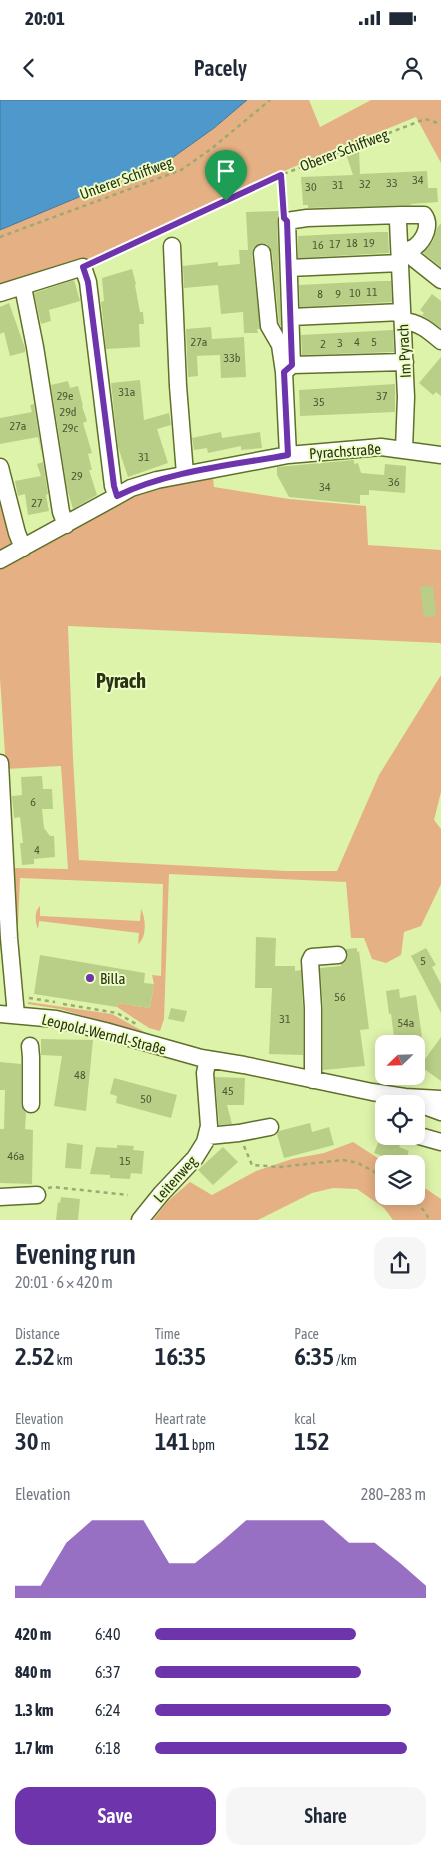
<!DOCTYPE html>
<html lang="en">
<head>
<meta charset="utf-8">
<style>
	:root { --surface:#fff; --page:#f6f6f7; --text:#1f2937; --muted:#747a83; --accent:#6d34ab }
	body { margin:0; font-family:"Asap Condensed",sans-serif; background:var(--page); color:var(--text); height:100vh; display:flex; flex-direction:column; font-size:19px; white-space:nowrap }
	* { box-sizing:border-box; margin:0 }
	p { font-size:16px; color:var(--muted) }
	.icon { flex:none; width:28px; height:28px; fill:none; stroke:currentColor; stroke-width:2; stroke-linecap:round; stroke-linejoin:round }
	.map { position:relative; height:1120px; overflow:hidden }
	.drawer { display:flex; flex-direction:column; background:var(--surface); flex:1 }
	.drawer>* { flex:none }
	.needle { width:32px; rotate:247deg }
	.buttons { position:absolute; left:375px; top:935px; display:grid; gap:10px }
	.buttons a { display:grid; place-items:center; width:50px; height:50px; border-radius:10px; background:var(--surface); box-shadow:0 2px 12px #0003; font-size:25px }
	.pin { position:absolute; display:grid; place-items:center; width:42px; height:42px; color:#fff; margin:-51px -21px; border-radius:50% 50% 50% 0; rotate:-45deg; box-shadow:0 0 5px #0007 }
	.pin .icon { rotate:45deg }
	.round { display:grid; place-items:center; flex:none; width:52px; height:52px; border-radius:15px; background:var(--page) }
	.headline { display:flex; align-items:center; justify-content:space-between; height:85px; padding:0 15px }
	h1 { font-size:28px; font-weight:600; line-height:38px }
	.metrics { display:grid; grid-template-columns:repeat(3,1fr); gap:8px; height:85px; padding:5px 15px }
	.metrics div { display:grid; align-content:center }
	.metrics b { font-size:25px; font-weight:600 }
	.metrics small { font-size:14px; font-weight:400 }
	.metrics p { font-size:14px }
	.chart { height:140px; padding:10px 15px }
	.chart p { display:flex; justify-content:space-between }
	.chart svg { width:100%; height:90px; margin-top:5px; fill:var(--accent); opacity:.7 }
	.cta { display:flex; gap:10px; margin-top:auto; padding:10px 15px }
	.cta a { flex:1; height:58px; border-radius:15px; background:var(--accent); color:#fff; font-size:20px; font-weight:600; line-height:58px; text-align:center }
	.cta a+a { background:var(--page); color:var(--text) }
	ul { padding:0 15px; list-style:none; font-size:16px }
	li { display:grid; grid-template-columns:80px 60px 1fr; align-items:center; height:38px }
	li i { height:12px; border-radius:6px; background:var(--accent) }
	.status { display:flex; justify-content:space-between; align-items:center; height:35px; padding:0 25px; background:var(--surface); direction:ltr }
	.status svg { height:14px; fill:currentColor }
	header { display:flex; justify-content:space-between; align-items:center; height:65px; padding:0 15px; background:var(--surface); font-size:22px; font-weight:600 }
	.map>svg:first-child { display:block }
	.green { fill:#e5b083 }
	.water { fill:#4f98cb; stroke:#447994 }
	.building { fill:#b9ce87 }
	.lines { fill:none; stroke-linecap:round; stroke-linejoin:round }
	.minor-casing { stroke:#5f702b; stroke-width:19 }
	.path { stroke:#9aaa72; stroke-width:2.5; stroke-dasharray:4 4; stroke-linecap:butt }
	.minor { stroke:#fff; stroke-width:16 }
	.route-casing { stroke:#fff; stroke-width:10 }
	.route { stroke:#6d34ab; stroke-width:6 }
	.poi-dot { fill:#6d34ab; stroke:#edfec5; stroke-width:2 }
	.labels { text-anchor:middle; dominant-baseline:central; stroke-width:4; stroke-linejoin:round; paint-order:stroke }
	.number-label { font-size:12px; fill:#4e5932 }
	.street-label { font-size:15px; fill:#2a3215; stroke:#edfec5 }
	.poi-label { font-size:15px; fill:#2a3215; stroke:#edfec5; text-anchor:start }
	.district-label { font-size:20px; font-weight:bold; fill:#2a3215; stroke:#edfec5 }
</style>
</head>
<body>
<div class="status"><b>20:01</b><svg viewBox="0 0 49 12"><path d="M0 12V9h3v3zM5 12V6h3v6zM10 12V3h3v9zM15 12V0h3v12zM26 1h20v11H26zM47 4h2v5h-2z"/></svg></div>
<header><svg class="icon" aria-label="back" viewBox="0 0 24 24"><path d="M15 5l-7 7 7 7"/></svg>Pacely<svg class="icon" aria-label="person" viewBox="0 0 24 24"><circle cx="12" cy="8" r="4"/><path d="M4 21q1-7 8-7t8 7"/></svg></header>
<div class="map">
<svg width="441" height="1120" viewBox="0 0 441 1120">
	<rect width="100%" height="100%" fill="#def3aa"/>
	<path class="green" d="M247 0H309L320 27 371 0H441V63L416 17 291 68 79 163 0 186V130L172 58 214 28Z
		M213 377 214 387 289 399 366 406 368 445 441 450V544L440 543 68 526 73 659 79 760 285 771H337L379 675 441 575V692L434 720 441 729V784L421 826 404 832 401 855 386 863 372 859 364 838H351L346 782 169 774 164 919 160 931 149 928 117 907 118 903 150 908 154 884 152 875 161 876 163 784 20 778 18 824 12 826 11 768 68 769 61 666 6 669 0 578V469L66 434 140 392Z
		M0 385 15 445 0 451Z
		M40 806V816L140 821 141 809C146 818 147 838 138 844L139 833 39 821 38 829C35 822 34 811 40 806Z
		M28 902 112 914 148 934 192 948 60 909 28 904Z
		M353 1042 387 1064H384V1096H416V1082L441 1099V1120H393L384 1108 357 1089 333 1088 312 1093 258 1120H153L168 1101 190 1082 212 1095 256 1071 292 1059 324 1053Z"/>
	<path class="water" d="M0 0H247L214 28 172 58 0 130Z"/>
	<path class="building" d="M359 50 360 74 427 71 428 88H437L438 102 410 104 412 105 308 108V105H303L301 77 353 75 346 54Z
		M280 111 277 121 281 226 279 223 272 152 267 144 261 143 253 148 252 154 260 229H257L258 233H244L243 212 221 214 218 185 184 188 183 166 218 162V166L240 164 239 150H248L246 112Z
		M441 123V167L423 153 433 141 437 128Z
		M378 132H388L389 153 298 158V136Z
		M132 169 136 184 135 185 140 212H143L144 224H139L140 247 106 249 101 202 104 201 102 178Z
		M74 180 80 201 49 210 51 221 41 224 34 193Z
		M380 181H391L392 202 300 207 299 185Z
		M432 194 441 201V228L422 215 424 213 420 210Z
		M9 203 25 248V252L10 256 4 232 0 234V207Z
		M211 227 212 239 244 237 246 277 221 278 220 255 194 256H197L198 276 188 277 186 229Z
		M393 230 394 252 302 255 301 235Z
		M441 257V296L436 292 433 295 419 283Z
		M140 280 144 320 169 313 171 325 157 329 168 363 128 377 118 347 111 283Z
		M68 281 70 288 78 286 83 306H82L87 321 83 323 92 353 88 354 92 370H89L97 395 73 409 67 388 51 285Z
		M395 284V312L300 316 299 290Z
		M34 304 42 355 38 337 0 344V318L32 312 30 305Z
		M221 332 222 338 260 332 262 348 241 350V346L208 353 207 348 194 350 192 338Z
		M354 360V364L358 363 361 373 384 375 385 364 406 366 405 393 369 390V395H360V404L289 397 277 375V367Z
		M43 362 48 394 46 395 49 411 28 415 25 394 18 396 15 381 41 376 37 364Z
		M433 486 436 516 424 517 420 487Z
		M42 676 43 689H52L53 709H42L44 728 50 736H54L55 757 34 759V764L22 765 20 743H23L20 717 14 718 12 696 22 695 21 677Z
		M256 837 276 838 275 866H295V871L301 870 303 908V955L269 954 272 888H255Z
		M357 848V852L359 851 369 929 360 930 365 966 323 970V907L320 868 341 866V864L347 859 348 854 346 849Z
		M426 848 436 865 432 867 441 884V913L411 856Z
		M40 855 145 873 144 883 154 884 150 908 118 903 117 907 34 894Z
		M399 889 400 898 416 895 423 944H395L391 914H389L386 891Z
		M171 908 187 911 184 922 168 919Z
		M441 937V981L420 966Z
		M41 939 93 940 86 1011 54 1006 62 956 41 955Z
		M0 962 21 964V1004L23 1009 26 1013 25 1029 33 1030 32 1084 0 1083V1029H4L5 990H0Z
		M215 977 245 978 244 1005H227L232 1024 219 1025Z
		M114 978 177 995 171 1018 116 1003 117 996 110 994Z
		M310 1023 312 1032 329 1027 334 1045 284 1058 277 1034 279 1031Z
		M382 1034 401 1043 399 1047 409 1051 404 1064 374 1053Z
		M67 1043 83 1045 81 1069 65 1068Z
		M117 1045 134 1046 133 1050 144 1051 142 1074 131 1073 130 1079 110 1078V1075L90 1074 96 1047 117 1048Z
		M223 1047 238 1062 213 1085 198 1070Z
		M61 1097 80 1099 78 1120H56L58 1102 60 1103Z"/>
	<g class="lines">
		<g class="minor-casing">
			<path id="minor" d="M172 146 178 286 185 374
				M262 153 269 226 280 245 284 272 288 355
				M400 153C405 151 412 149 415 147 425 139 431 125 424 115H401L398 121 406 297 404 349
				M400 153 412 157 441 180
				M289 168 400 163
				M23 187 35 247 61 412 66 425
				M0 193 83 167 88 182 113 386 117 396
				M291 217 402 212
				M403 221C419 222 429 231 441 241
				M292 265 405 262
				M284 272 292 265 287 121 307 118 401 115
				M0 367 17 433 23 448
				M0 460 117 396 131 388 157 380 288 355 381 347 441 355
				M0 663 9 838 16 915
				M0 914 56 919 105 931 201 958 244 965 372 992 405 997 441 999
				M30 946 31 957V1004
				M313 980V908L310 861 312 857 338 855
				M416 998 422 1005 441 1012
				M416 1035 441 1042
				M208 1036 239 1033 270 1027
				M0 1097 37 1095
				M140 1120 161 1094 195 1058 205 1042 209 1026 205 973 208 959"/>
		</g>
		<path class="path" d="M281 75 284 108
			M0 137 181 70 211 49 270 0
			M95 161 281 75 425 19 441 24
			M29 898 55 902
			M63 904 117 913 136 924
			M244 1046 252 1065 280 1067 343 1060 358 1063 384 1077
			M48 1088 53 1087 128 1095
			M411 1096 426 1113 429 1120"/>
		<use href="#minor" class="minor"/>
	</g>
	<g class="lines">
		<g class="route-casing">
			<path id="route" d="M281 75 284 118 287 121 292 265 284 272 288 355C233 365 167 371 117 396L114 386 88 182 83 167Z"/>
		</g>
		<use href="#route" class="route"/>
	</g>
	<circle class="poi-dot" cx="90" cy="878" r="5"/>
	<g class="labels">
		<g class="number-label">
			<text x="418" y="80">34</text>
			<text x="392" y="83">33</text>
			<text x="365" y="84">32</text>
			<text x="338" y="85">31</text>
			<text x="311" y="87">30</text>
			<text x="352" y="143">18</text>
			<text x="369" y="143">19</text>
			<text x="335" y="144">17</text>
			<text x="318" y="145">16</text>
			<text x="372" y="192">11</text>
			<text x="355" y="193">10</text>
			<text x="320" y="194">8</text>
			<text x="338" y="194">9</text>
			<text x="199" y="242">27a</text>
			<text x="357" y="242">4</text>
			<text x="374" y="242">5</text>
			<text x="340" y="243">3</text>
			<text x="323" y="244">2</text>
			<text x="232" y="258">33b</text>
			<text x="127" y="292">31a</text>
			<text x="65" y="296">29e</text>
			<text x="382" y="296">37</text>
			<text x="319" y="302">35</text>
			<text x="68" y="312">29d</text>
			<text x="18" y="326">27a</text>
			<text x="70" y="328">29c</text>
			<text x="144" y="357">31</text>
			<text x="77" y="376">29</text>
			<text x="394" y="382">36</text>
			<text x="325" y="387">34</text>
			<text x="37" y="403">27</text>
			<text x="33" y="702">6</text>
			<text x="37" y="750">4</text>
			<text x="423" y="861">5</text>
			<text x="340" y="897">56</text>
			<text x="285" y="919">31</text>
			<text x="406" y="923">54a</text>
			<text x="80" y="975">48</text>
			<text x="228" y="991">45</text>
			<text x="146" y="999">50</text>
			<text x="16" y="1056">46a</text>
			<text x="125" y="1061">15</text>
		</g>
		<g class="street-label">
			<text transform="translate(344 50) rotate(-21)">Oberer Schiffweg</text>
			<text transform="translate(126 78) rotate(-20)">Unterer Schiffweg</text>
			<text transform="translate(404 251) rotate(-93)">Im Pyrach</text>
			<text transform="translate(345 351) rotate(-4)">Pyrachstraße</text>
			<text transform="translate(104 934) rotate(14)">Leopold-Werndl-Straße</text>
			<text transform="translate(175 1079) rotate(-48)">Leitenweg</text>
		</g>
		<g class="poi-label">
			<text x="100" y="878">Billa</text>
		</g>
		<g class="district-label">
			<text x="121" y="580">Pyrach</text>
		</g>
	</g>
</svg>
<div class="buttons">
<a><svg class="needle" viewBox="-14 -14 28 28"><path d="M0-13l5 13h-10z" fill="#e53935"/><path d="M0 13l5-13h-10z" fill="#747a83"/></svg></a>
<a><svg class="icon" aria-label="locate" viewBox="0 0 24 24"><circle cx="12" cy="12" r="6"/><path d="M12 2v4M12 18v4M2 12h4M18 12h4"/></svg></a>
<a><svg class="icon" aria-label="layers" viewBox="0 0 24 24"><path d="M12 4l9 5-9 5-9-5zM3 14l9 5 9-5"/></svg></a>
</div>
<div class="pin" style="left:226px;top:101px;background:#1e9e55"><svg class="icon" aria-label="arrive" viewBox="0 0 24 24"><path d="M6 21V4h12l-3 4 3 4H6"/></svg></div>
</div>
<section class="drawer">
<div class="headline"><div><h1>Evening run</h1><p>20:01 · 6 × 420 m</p></div><a class="round"><svg class="icon" aria-label="share" viewBox="0 0 24 24"><path d="M12 15V3M7 8l5-5 5 5M5 13v7h14v-7"/></svg></a></div>
<div class="metrics">
<div><p>Distance</p><b>2.52<small> km</small></b></div>
<div><p>Time</p><b>16:35</b></div>
<div><p>Pace</p><b>6:35<small> /km</small></b></div>
</div>
<div class="metrics">
<div><p>Elevation</p><b>30<small> m</small></b></div>
<div><p>Heart rate</p><b>141<small> bpm</small></b></div>
<div><p>kcal</p><b>152</b></div>
</div>
<div class="chart"><p><span>Elevation</span>280–283 m</p>
<svg viewBox="0 0 160 44" preserveAspectRatio="none"><path d="M0 44V38L10 38L20 17L30 6L40 6L50 6L60 27L70 27L80 17L90 6L100 6L110 6L120 6L130 17L140 17L150 27L160 38V44z"/></svg>
</div>
<ul>
<li><b>420 m</b>6:40<i style="width:74%"></i></li>
<li><b>840 m</b>6:37<i style="width:76%"></i></li>
<li><b>1.3 km</b>6:24<i style="width:87%"></i></li>
<li><b>1.7 km</b>6:18<i style="width:93%"></i></li>
</ul>
<div class="cta"><a>Save</a><a>Share</a></div>
</section>
</body>
</html>
